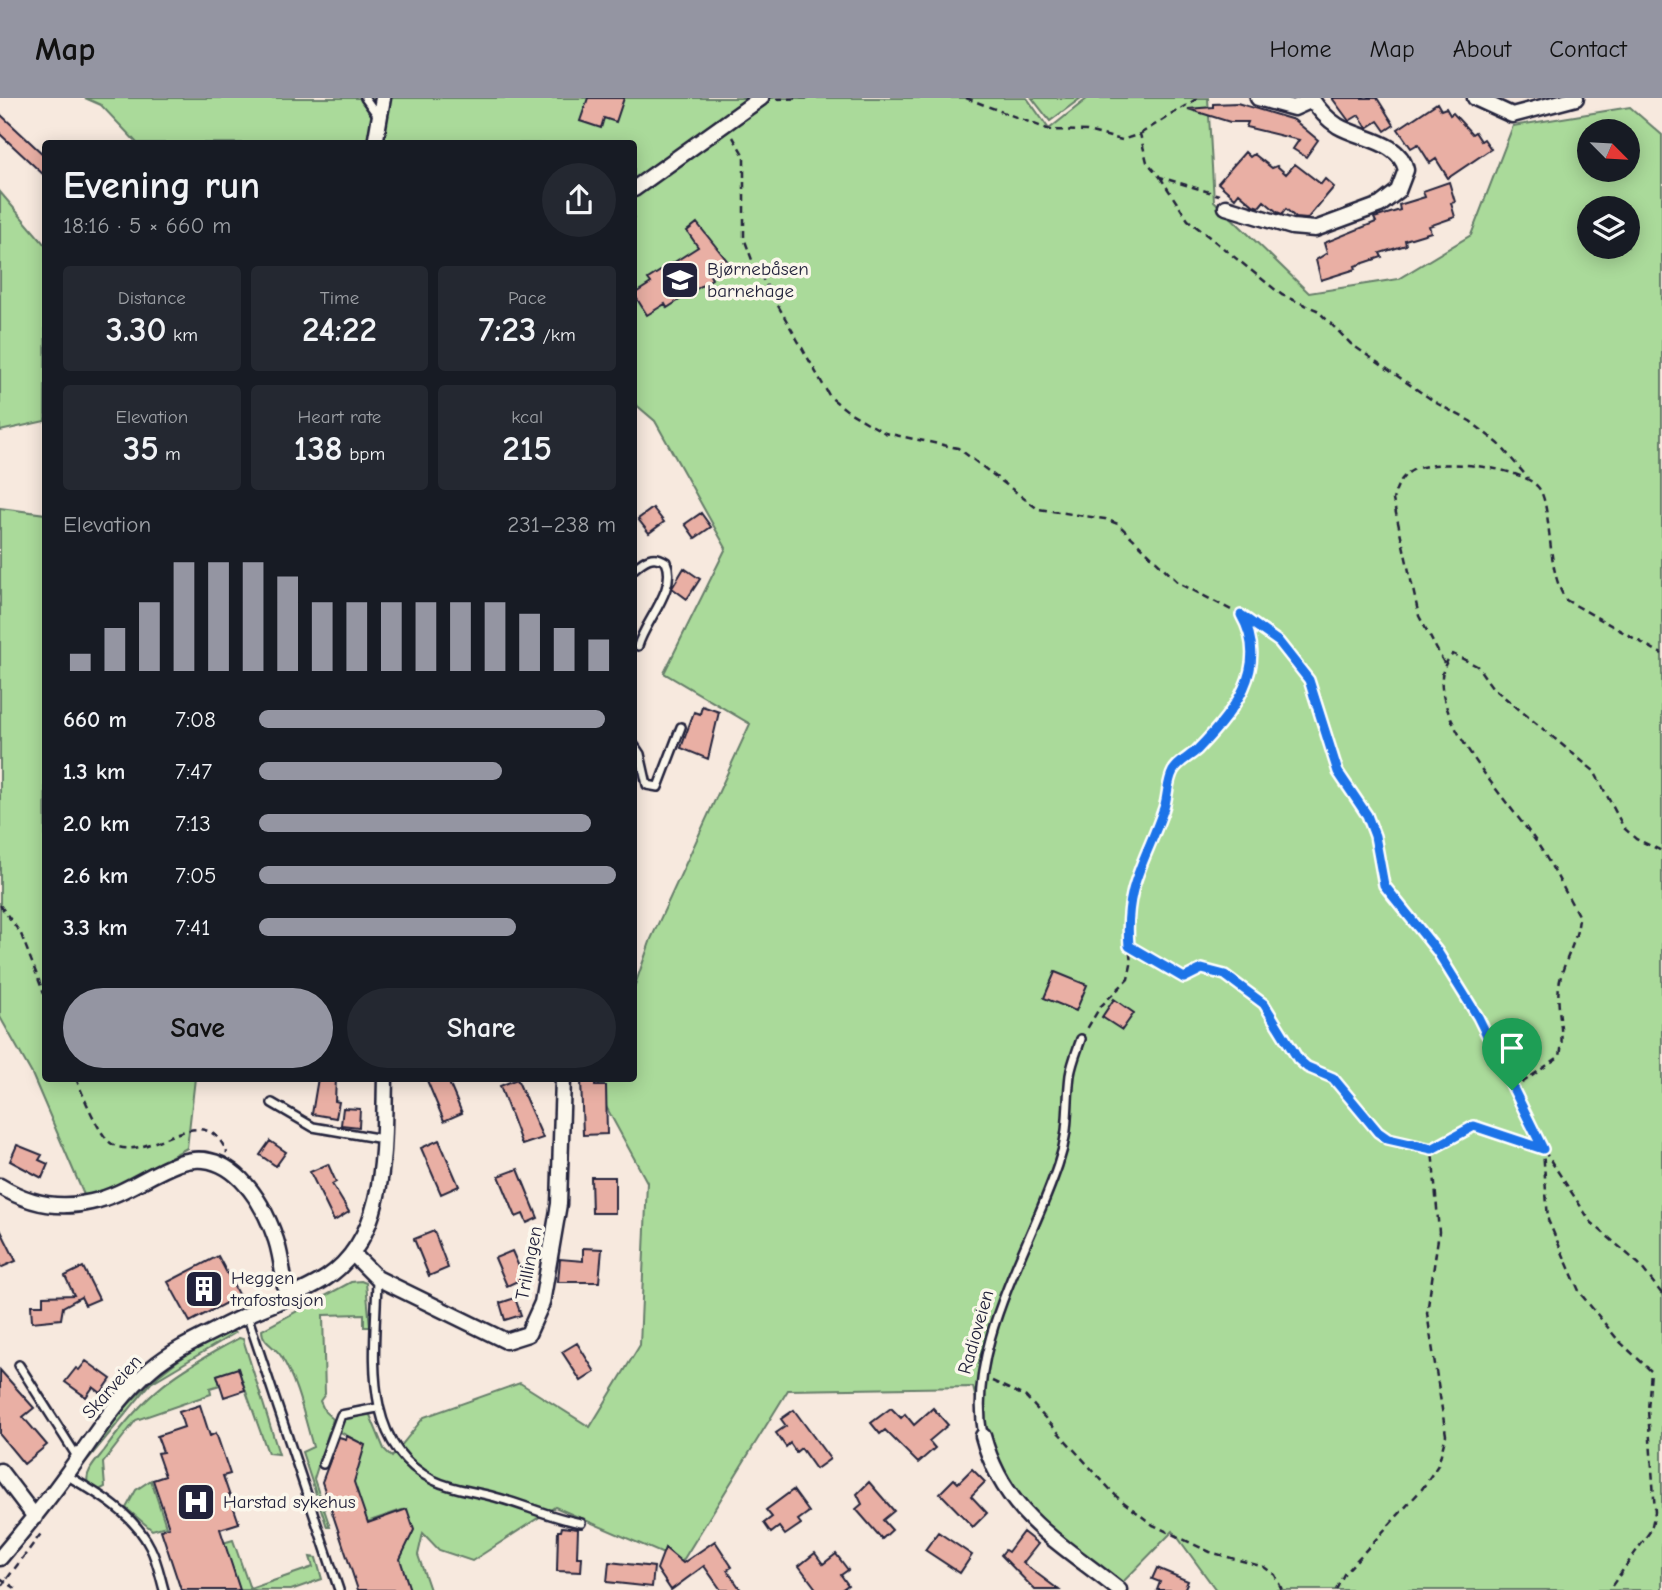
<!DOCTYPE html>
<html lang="en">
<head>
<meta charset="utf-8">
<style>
	:root { --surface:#171b24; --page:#242831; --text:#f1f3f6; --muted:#9ea1a6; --accent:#9495a2 }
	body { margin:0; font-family:"Comic Neue",sans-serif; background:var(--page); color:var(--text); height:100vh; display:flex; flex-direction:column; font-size:26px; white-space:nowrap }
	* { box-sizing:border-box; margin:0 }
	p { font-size:23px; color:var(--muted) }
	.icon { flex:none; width:38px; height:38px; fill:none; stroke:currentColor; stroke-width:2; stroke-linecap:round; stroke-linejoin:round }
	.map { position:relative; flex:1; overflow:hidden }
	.details { position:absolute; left:42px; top:42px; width:595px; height:942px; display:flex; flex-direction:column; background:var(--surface); border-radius:7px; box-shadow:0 4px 18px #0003 }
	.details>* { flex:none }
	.needle { width:46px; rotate:114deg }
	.buttons { position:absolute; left:1577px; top:21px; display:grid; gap:14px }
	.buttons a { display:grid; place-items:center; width:63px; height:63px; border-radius:50%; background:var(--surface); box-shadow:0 4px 18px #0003; font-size:35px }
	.pin { position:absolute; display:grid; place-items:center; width:60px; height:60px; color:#fff; margin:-72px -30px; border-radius:50% 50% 50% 0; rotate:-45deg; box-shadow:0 0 7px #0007 }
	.pin .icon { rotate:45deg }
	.round { display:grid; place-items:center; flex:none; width:74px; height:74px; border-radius:37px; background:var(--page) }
	.headline { display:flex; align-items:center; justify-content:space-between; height:119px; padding:0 21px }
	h1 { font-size:38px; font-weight:600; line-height:52px }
	.metrics { display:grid; grid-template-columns:repeat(3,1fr); gap:10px; height:119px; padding:7px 21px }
	.metrics div { display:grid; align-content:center; border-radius:7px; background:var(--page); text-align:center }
	.metrics b { font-size:35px; font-weight:600 }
	.metrics small { font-size:19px; font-weight:400 }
	.metrics p { font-size:19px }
	.chart { height:196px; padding:14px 21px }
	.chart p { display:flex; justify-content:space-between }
	.chart svg { width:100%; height:126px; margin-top:7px; stroke:var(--accent); stroke-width:6 }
	.action { display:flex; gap:14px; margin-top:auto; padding:14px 21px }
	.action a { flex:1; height:80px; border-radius:42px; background:var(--accent); color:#111; font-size:28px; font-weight:600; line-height:80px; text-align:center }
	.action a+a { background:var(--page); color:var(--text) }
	ul { padding:0 21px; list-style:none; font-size:23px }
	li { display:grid; grid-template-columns:112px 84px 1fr; align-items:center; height:52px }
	li i { height:18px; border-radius:9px; background:var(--accent) }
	header { display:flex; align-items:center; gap:42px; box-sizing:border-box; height:98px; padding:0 35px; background:var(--accent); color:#111 }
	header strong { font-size:33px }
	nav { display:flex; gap:38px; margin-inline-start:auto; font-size:24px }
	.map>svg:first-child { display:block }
	.green { fill:#aada9a; stroke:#667e6a; stroke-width:2; fill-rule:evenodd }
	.building { fill:#e9afa4; stroke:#22223b; stroke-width:2 }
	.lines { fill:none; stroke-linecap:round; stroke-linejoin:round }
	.lane-casing { stroke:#22223b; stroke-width:12 }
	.street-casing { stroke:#22223b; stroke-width:19 }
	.path { stroke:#22223b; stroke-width:2.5; stroke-dasharray:7 5; stroke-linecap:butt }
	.lane { stroke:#fbf7ec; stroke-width:7 }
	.street { stroke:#fbf7ec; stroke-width:14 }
	.route-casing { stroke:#fff; stroke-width:14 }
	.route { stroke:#1a73e8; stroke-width:9 }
	.labels { text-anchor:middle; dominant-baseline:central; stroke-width:7; stroke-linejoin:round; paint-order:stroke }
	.poi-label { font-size:19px; fill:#22223b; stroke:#fbf7ec; text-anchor:start }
	.street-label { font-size:19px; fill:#22223b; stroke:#fbf7ec }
</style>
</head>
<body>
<header>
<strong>Map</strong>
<nav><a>Home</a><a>Map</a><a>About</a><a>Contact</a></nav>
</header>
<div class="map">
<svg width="1662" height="1492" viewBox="0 0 1662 1492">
	<rect width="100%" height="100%" fill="#f7e9de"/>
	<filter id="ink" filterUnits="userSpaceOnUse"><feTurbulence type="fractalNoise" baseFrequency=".0143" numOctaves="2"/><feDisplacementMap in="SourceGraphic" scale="14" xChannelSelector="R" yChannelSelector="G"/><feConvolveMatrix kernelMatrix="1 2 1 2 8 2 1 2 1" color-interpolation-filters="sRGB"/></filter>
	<g filter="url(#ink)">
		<path class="green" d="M85 0H1027L1049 31 1088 0H1208L1214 103 1309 195 1398 181 1471 137 1513 28 1630 9 1662 37V1492H1216L1173 1433 1118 1489 996 1384 973 1289 788 1292 682 1464 555 1409 472 1463 439 1452 423 1435 418 1457 430 1492H409L398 1461 408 1419 402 1412 367 1424 353 1384 364 1347 337 1332 343 1321 367 1315 370 1317 384 1351 392 1359 424 1319 520 1285 590 1329 640 1247 647 1084 597 992 601 980H634V890L651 841 750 626 664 575 726 450 655 323 634 305V46L137 45 101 7ZM1589 33H1628V72H1589ZM1589 110H1628V149H1589Z
			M1032 0H1081L1050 23Z
			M0 94 46 148 45 323 0 333Z
			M0 410 45 416 46 980H195L187 1050 87 1104 32 976 0 919Z
			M361 1183 366 1185 370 1229H364V1216L323 1217 325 1296 320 1303 325 1314 333 1321 314 1381 330 1429H327L302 1354 313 1349C304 1318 298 1286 281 1258 275 1248 262 1245 262 1232L351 1184Z
			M229 1233 235 1235 151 1285 80 1371C84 1360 94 1349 101 1340 135 1293 176 1257 229 1233Z
			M239 1240 243 1241 279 1356 268 1355 238 1271 217 1277 220 1287 210 1290 211 1296 136 1322 103 1365 105 1389 99 1392 88 1385C84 1375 97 1362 104 1353 147 1293 174 1275 239 1240Z
			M151 1382 166 1428 152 1432 126 1410 136 1392Z
			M233 1442 250 1491 313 1469 310 1459 316 1460 322 1481 291 1492H239L223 1445Z"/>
		<path class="building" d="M588 0H624L616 24 604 20 601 30 580 23Z
			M1332 0H1377L1394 27 1385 33 1378 23 1367 30 1359 17 1349 23Z
			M1237 5 1294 22 1318 42 1306 59 1293 51 1299 42 1246 29 1248 24H1230L1188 11 1213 9V6Z
			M1437 5 1441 12 1446 10 1450 17 1453 15 1472 36 1475 34 1481 43 1484 41 1491 51 1448 80 1436 61 1430 65 1418 46 1411 50 1398 31Z
			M0 16 46 59V79L0 36Z
			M1245 54 1250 59 1254 56 1272 70 1277 68 1286 76 1295 66 1321 86 1325 81 1334 89 1307 121 1296 120 1286 111 1282 116 1277 114 1264 103 1259 109 1253 107 1239 95 1235 100 1218 85Z
			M1449 84 1455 104 1451 105 1455 119 1429 128 1431 134 1405 142 1406 147 1380 155 1382 159 1355 168 1356 171 1321 182 1316 162 1327 155 1324 145 1376 124 1374 120 1400 112 1399 107 1425 99 1423 93Z
			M697 125 729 165 710 177 712 181 667 210 665 206 647 217 634 196 651 185 648 181 698 149 687 133Z
			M653 410 664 424 649 435 638 421Z
			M701 415 711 429 695 440 685 426Z
			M684 470 700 481 687 501 672 490Z
			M702 608 719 614 708 661 681 650 694 614 700 616Z
			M1055 874 1087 887 1076 913 1044 900Z
			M1114 901 1134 915 1122 932 1102 919Z
			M318 980H336L335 1003 339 1004 336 1020 312 1016Z
			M426 980H447L462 1015 444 1023Z
			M517 981 543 1040 522 1047 500 988Z
			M581 981H595V988H606L607 1036 583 1037Z
			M343 1010 360 1011 359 1029 341 1027Z
			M439 1042 459 1088 441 1096 421 1050Z
			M270 1043 286 1054 276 1068 260 1057Z
			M17 1047 42 1057 39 1062 48 1066 42 1080 10 1063Z
			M328 1066 336 1084 332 1086 349 1114 334 1123 310 1074Z
			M518 1071 538 1120 527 1125 523 1116 516 1119 499 1078Z
			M591 1079H615V1115H592Z
			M0 1131 16 1163 0 1170Z
			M434 1133 448 1170 429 1178 414 1141Z
			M583 1150 602 1151 599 1184H558L560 1161 583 1163Z
			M512 1153 524 1180 507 1188 495 1160Z
			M218 1158 239 1198 190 1224 168 1184Z
			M83 1169 99 1201 85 1207 81 1199 63 1209 61 1221 32 1224 31 1207H43V1198L74 1197 65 1178Z
			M515 1200 521 1217 505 1222 500 1205Z
			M577 1245 595 1274 581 1283 562 1254Z
			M86 1263 111 1281 101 1295 93 1289 86 1299 65 1284 76 1270 79 1272Z
			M238 1270 245 1292 224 1299 217 1277Z
			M0 1272 34 1310 23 1319 47 1347 24 1366 0 1337Z
			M200 1307 210 1338 216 1335 230 1376 223 1378 239 1425 220 1431 240 1492H181L161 1432 169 1429 153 1382 165 1378 157 1355 163 1354 157 1338 184 1329 179 1314Z
			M891 1310 901 1320 905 1316 914 1327 933 1310 948 1327 929 1343 935 1350 918 1365 885 1332 880 1336 871 1325Z
			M794 1312 830 1361 816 1371 801 1350 796 1354 790 1345 786 1349 776 1335 786 1328 781 1321Z
			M347 1338 365 1347 354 1384 368 1425 407 1411 414 1432 400 1461 410 1492H358L322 1384 339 1339 346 1341Z
			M972 1371 985 1384 971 1398 987 1415 973 1429 940 1395 954 1381 958 1385Z
			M869 1384 894 1413 883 1422 892 1432 882 1441 856 1411 862 1406 857 1396Z
			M793 1392 809 1414 798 1422 801 1426 785 1437 779 1429 771 1435 764 1425 772 1419 766 1412Z
			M562 1429 578 1431 577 1459H582L581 1474 557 1473 558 1433H561Z
			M938 1434 972 1457 960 1475 925 1452Z
			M1023 1434 1038 1446 1023 1465 1059 1492H1035L1001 1457 1005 1452 1008 1454Z
			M715 1443 732 1469 727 1472 741 1492H721L704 1468 671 1492 657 1471 665 1450 683 1465Z
			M815 1455 823 1466 836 1456 848 1472 841 1477 848 1487 841 1492H817L799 1468Z
			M609 1464 654 1469 652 1489 607 1484Z
			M1157 1470 1188 1483 1184 1492H1157L1160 1484 1152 1481Z"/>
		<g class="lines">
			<g class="lane-casing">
				<path id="lane" d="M365 0 378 18
					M634 471C644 462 653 455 666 464 678 490 645 523 638 548
					M634 647 640 656 647 687 658 689 681 629
					M272 1005 313 1029 383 1041
					M377 1180C376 1250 358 1344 433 1382 453 1392 474 1393 495 1399 525 1407 549 1419 581 1425
					M247 1217 339 1492
					M19 1267 78 1360
					M983 1338C966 1248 1030 1151 1058 1067 1070 1033 1066 1010 1070 977 1072 965 1077 953 1081 941
					M323 1366 341 1317 377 1310
					M66 1377C97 1395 134 1416 150 1449 157 1462 160 1478 164 1492"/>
			</g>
			<g class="street-casing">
				<path id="street" d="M1258 0 1294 10 1312 2
					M1475 0 1512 17 1576 0
					M375 46 383 0
					M634 91 761 0
					M1226 109 1292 129 1315 131 1380 107 1398 93 1406 72C1400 43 1360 41 1338 28 1327 21 1318 11 1311 0
					M0 1088C29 1106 58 1112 91 1104 123 1097 149 1076 179 1065 230 1048 262 1101 276 1142 282 1160 283 1180 287 1199
					M352 1155 377 1180 506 1243 528 1236 542 1205 559 1106 563 980
					M983 1338C1004 1417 1060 1444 1119 1492
					M0 1373 35 1419
					M0 1460C23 1433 45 1406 66 1377 93 1341 117 1299 152 1270 174 1251 205 1238 230 1225 261 1209 297 1199 326 1180 390 1137 383 1047 385 980"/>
			</g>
			<path class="path" d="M966 0 1050 32 1087 33 1122 42 1140 36 1147 64 1160 79 1219 97
				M776 1 812 0
				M1140 36 1198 0
				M733 39 744 58V140L752 162 830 299 849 314 885 335 958 350 1038 411 1105 421 1118 426 1179 485 1241 517 1251 534 1254 552 1242 599 1195 654 1174 670 1170 680 1165 707 1131 792 1127 822 1131 867 1128 881 1100 909 1087 931
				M1160 79 1188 122 1282 197 1317 212 1351 246 1438 306 1470 323 1499 346 1528 380
				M1243 519 1279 544 1309 582 1338 674 1367 717 1375 738 1384 787 1437 853 1477 919 1543 1051 1591 1124 1639 1166 1662 1196
				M1444 565 1419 518 1393 402C1396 389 1401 378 1413 372 1437 360 1520 368 1538 389 1553 406 1545 471 1566 502L1662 556
				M0 807 21 836 46 901
				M1130 848 1184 880 1202 871 1225 877 1264 906 1298 961 1307 969 1333 980 1378 1034 1388 1041 1432 1051
				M76 980C82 995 99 1038 112 1046 148 1068 203 996 227 1055
				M1512 992 1560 958C1565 934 1556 911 1559 887 1563 863 1578 843 1579 819 1566 795 1554 771 1539 748 1514 708 1407 600 1453 556L1477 568 1492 589 1594 673 1624 730 1636 741 1662 753
				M992 1283 1026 1299 1117 1399 1153 1427 1210 1454 1264 1469 1275 1477 1282 1492
				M0 1480 18 1492
				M0 1490 43 1433
				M1336 1492 1344 1476 1422 1391 1438 1367 1446 1337 1427 1215 1439 1134 1432 1051 1474 1028 1543 1051 1548 1122 1580 1195 1618 1242 1651 1273 1648 1312 1655 1414 1651 1432 1609 1492"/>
			<use href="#lane" class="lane"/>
			<use href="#street" class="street"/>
		</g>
	</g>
	<g class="lines" filter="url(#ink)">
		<g class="route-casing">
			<path id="route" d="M1241 517 1279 544 1309 582 1338 674 1367 717 1375 738 1384 787 1437 853 1478 919 1543 1051 1474 1028 1432 1051 1388 1041 1378 1034 1333 980 1307 969 1298 961 1264 906 1225 877 1202 871 1184 880 1129 848C1124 786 1146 764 1164 710 1168 698 1167 684 1173 673 1178 664 1189 659 1197 652 1233 615 1271 569 1241 517Z"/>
		</g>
		<use href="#route" class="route"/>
	</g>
	<defs>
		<g id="school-square" transform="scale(2.0125)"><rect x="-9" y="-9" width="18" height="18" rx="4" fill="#22223b" stroke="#fbf7ec"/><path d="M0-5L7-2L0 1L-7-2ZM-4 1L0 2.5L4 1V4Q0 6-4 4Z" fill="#fff"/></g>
		<g id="building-square" transform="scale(2.0125)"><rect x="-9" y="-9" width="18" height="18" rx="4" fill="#22223b" stroke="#fbf7ec"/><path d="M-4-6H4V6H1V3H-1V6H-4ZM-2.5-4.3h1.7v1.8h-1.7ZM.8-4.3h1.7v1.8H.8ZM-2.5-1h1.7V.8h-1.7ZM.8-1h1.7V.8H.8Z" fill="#fff"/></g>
		<g id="hospital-square" transform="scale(2.0125)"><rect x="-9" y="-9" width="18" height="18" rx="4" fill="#22223b" stroke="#fbf7ec"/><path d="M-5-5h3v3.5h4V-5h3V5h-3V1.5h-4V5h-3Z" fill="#fff"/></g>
	</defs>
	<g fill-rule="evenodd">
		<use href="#school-square" x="680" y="182"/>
		<use href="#building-square" x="204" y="1191"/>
		<use href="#hospital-square" x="196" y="1404"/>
	</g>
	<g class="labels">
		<g class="poi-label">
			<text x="707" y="171">Bjørnebåsen<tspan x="707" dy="22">barnehage</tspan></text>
			<text x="231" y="1180">Heggen<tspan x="231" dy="22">trafostasjon</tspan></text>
			<text x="223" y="1404">Harstad sykehus</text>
		</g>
		<g class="street-label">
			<text transform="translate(529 1165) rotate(-79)">Trillingen</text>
			<text transform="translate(976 1234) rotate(-74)">Radioveien</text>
			<text transform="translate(112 1289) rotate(-48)">Skarveien</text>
		</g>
	</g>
</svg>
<div class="buttons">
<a><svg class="needle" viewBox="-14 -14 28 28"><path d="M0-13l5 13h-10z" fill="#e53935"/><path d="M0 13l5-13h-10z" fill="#9ea1a6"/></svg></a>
<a><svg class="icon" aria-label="layers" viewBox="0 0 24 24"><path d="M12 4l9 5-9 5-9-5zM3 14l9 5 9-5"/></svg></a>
</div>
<div class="pin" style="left:1512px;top:992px;background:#1e9e55"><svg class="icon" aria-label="arrive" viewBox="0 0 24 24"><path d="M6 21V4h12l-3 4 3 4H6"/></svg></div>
<section class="details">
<div class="headline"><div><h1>Evening run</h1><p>18:16 · 5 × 660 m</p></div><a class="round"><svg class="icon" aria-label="share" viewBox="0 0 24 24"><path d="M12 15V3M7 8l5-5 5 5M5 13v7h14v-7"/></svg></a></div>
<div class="metrics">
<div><p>Distance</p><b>3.30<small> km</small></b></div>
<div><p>Time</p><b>24:22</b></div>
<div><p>Pace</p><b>7:23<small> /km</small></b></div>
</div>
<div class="metrics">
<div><p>Elevation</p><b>35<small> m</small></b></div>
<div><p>Heart rate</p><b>138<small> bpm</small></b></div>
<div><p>kcal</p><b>215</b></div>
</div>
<div class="chart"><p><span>Elevation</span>231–238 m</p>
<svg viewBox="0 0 160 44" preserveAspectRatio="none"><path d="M5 44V38M15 44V29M25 44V20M35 44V6M45 44V6M55 44V6M65 44V11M75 44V20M85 44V20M95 44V20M105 44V20M115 44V20M125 44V20M135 44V24M145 44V29M155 44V33"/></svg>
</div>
<ul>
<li><b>660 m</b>7:08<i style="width:97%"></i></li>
<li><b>1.3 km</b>7:47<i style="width:68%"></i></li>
<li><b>2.0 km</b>7:13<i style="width:93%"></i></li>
<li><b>2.6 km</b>7:05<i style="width:100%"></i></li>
<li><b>3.3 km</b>7:41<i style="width:72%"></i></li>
</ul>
<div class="action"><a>Save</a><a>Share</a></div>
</section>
</div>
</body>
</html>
